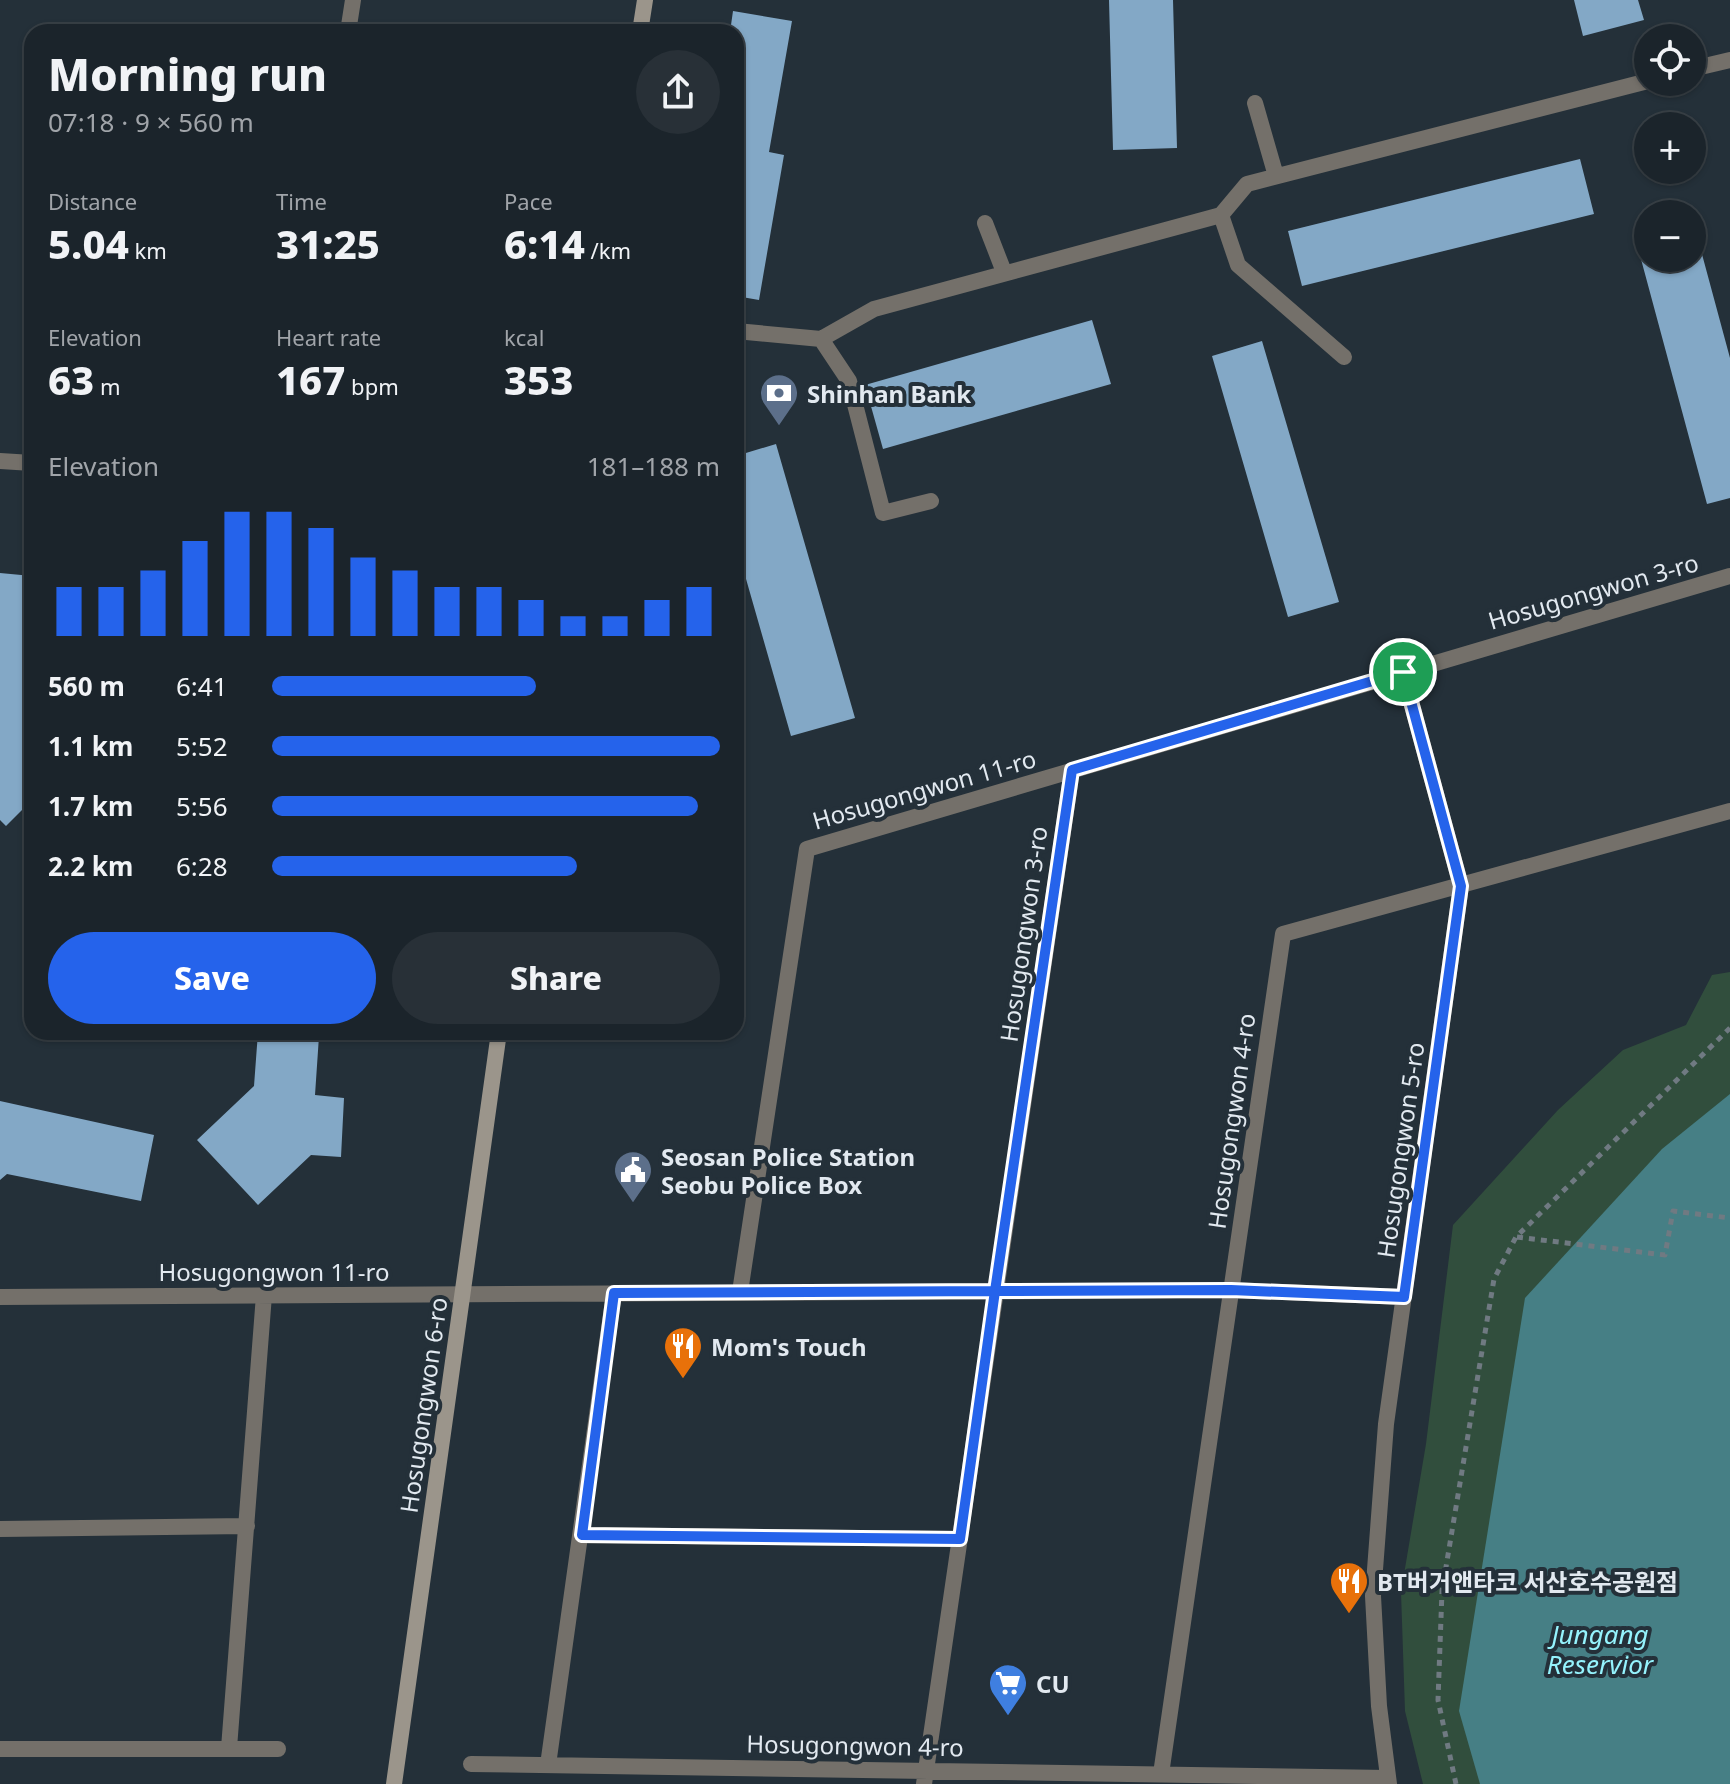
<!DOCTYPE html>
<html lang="en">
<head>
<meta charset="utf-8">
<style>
	:root { --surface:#1b242b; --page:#283037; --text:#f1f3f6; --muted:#a0a4a9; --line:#394147; --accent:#2563eb }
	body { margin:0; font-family:"Noto Sans","Noto Sans KR",sans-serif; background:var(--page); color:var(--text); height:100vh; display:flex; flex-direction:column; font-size:30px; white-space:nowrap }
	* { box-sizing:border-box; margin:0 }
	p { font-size:26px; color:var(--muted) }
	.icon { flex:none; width:44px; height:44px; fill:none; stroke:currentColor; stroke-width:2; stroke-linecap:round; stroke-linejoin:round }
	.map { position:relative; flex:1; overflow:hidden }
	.sheet { position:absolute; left:24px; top:24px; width:720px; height:1016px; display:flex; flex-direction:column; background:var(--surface); border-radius:24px; box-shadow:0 2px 6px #0004,0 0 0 2px var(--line) }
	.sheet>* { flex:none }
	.tools { position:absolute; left:1634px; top:24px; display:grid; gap:16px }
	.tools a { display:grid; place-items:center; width:72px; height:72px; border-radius:50%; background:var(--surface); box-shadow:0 2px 6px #0004,0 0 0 2px var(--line); font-size:40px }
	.pin { position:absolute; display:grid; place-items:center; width:68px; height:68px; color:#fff; margin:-34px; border:4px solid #fff; border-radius:50%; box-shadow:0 2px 8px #0007 }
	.round { display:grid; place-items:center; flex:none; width:84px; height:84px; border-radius:42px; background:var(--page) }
	.head { display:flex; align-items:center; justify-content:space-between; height:136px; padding:0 24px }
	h1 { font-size:44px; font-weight:800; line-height:60px }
	.metrics { display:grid; grid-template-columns:repeat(3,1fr); gap:12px; height:136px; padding:8px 24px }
	.metrics div { display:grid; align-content:center }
	.metrics b { font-size:40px; font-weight:800 }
	.metrics small { font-size:22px; font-weight:400 }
	.metrics p { font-size:22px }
	.chart { height:224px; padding:16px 24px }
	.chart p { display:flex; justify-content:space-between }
	.chart svg { width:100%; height:144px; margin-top:8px; stroke:var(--accent); stroke-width:6 }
	.action { display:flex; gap:16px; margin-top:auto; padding:16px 24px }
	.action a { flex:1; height:92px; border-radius:48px; background:var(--accent); color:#fff; font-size:32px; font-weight:800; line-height:92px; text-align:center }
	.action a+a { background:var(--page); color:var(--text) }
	ul { padding:0 24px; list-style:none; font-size:26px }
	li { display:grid; grid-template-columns:128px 96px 1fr; align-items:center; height:60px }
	li i { height:20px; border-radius:10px; background:var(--accent) }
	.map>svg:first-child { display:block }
	.green { fill:#314e3d }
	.water { fill:#467f85 }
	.building { fill:#83a8c6 }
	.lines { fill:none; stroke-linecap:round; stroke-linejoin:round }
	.path { stroke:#707a82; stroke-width:5; stroke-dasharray:6 6; stroke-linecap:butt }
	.lane { stroke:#74706a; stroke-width:16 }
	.street { stroke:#74706a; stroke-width:16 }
	.secondary { stroke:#9b958b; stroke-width:16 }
	.route-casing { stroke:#fff; stroke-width:16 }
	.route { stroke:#2563eb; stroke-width:10 }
	.labels { text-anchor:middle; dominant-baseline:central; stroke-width:8; stroke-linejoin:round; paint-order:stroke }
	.poi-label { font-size:24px; font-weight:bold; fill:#e2e9f0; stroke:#243039; text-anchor:start }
	.street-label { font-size:24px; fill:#e2e9f0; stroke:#243039 }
	.water-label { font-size:26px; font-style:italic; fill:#95f3fd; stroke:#243039 }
</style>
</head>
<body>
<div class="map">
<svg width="1730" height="1784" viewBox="0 0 1730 1784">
	<rect width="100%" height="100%" fill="#243039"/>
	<path class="green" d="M1730 972V1784H1423L1405 1711 1401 1592 1426 1444 1453 1225 1558 1110 1623 1050 1686 1025 1712 975Z"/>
	<path class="water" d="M1730 1094V1784H1480L1459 1711 1525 1298 1662 1149Z"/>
	<path class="building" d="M1109 0H1173L1177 148 1113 150Z
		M1574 0H1638L1644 20 1583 36Z
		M733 11 792 21 769 152 784 155 759 300 736 296V32H730Z
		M1580 159 1594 214 1302 286 1288 231Z
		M1696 232 1730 358V498L1707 504 1638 248 1648 245V258H1692V233Z
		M1092 320 1111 384 883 449 865 385Z
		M1262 341 1339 602 1288 617 1212 356Z
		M776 444 855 718 791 736 736 544V456Z
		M0 573 32 576V800L6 826 0 820Z
		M258 1032 319 1036 315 1095 344 1098 341 1157 311 1155 258 1205 197 1140 254 1086Z
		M0 1101 154 1135 141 1201 7 1174 0 1180Z"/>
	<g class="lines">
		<path class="path" d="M1517 1237 1665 1255 1673 1211 1730 1218
			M1456 1784 1438 1700 1442 1591 1494 1279 1516 1237 1730 1028"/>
		<path class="lane" d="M1692 69 1730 60
			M1255 103 1276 176
			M1221 215 1238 265 1344 357
			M985 223 1004 272
			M736 331 821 339 874 309 1221 215 1247 184 1648 81
			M821 339 849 381 883 513 931 501"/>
		<path class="street" d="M348 32 353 0
			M0 461 32 463
			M740 1292 807 849 1730 576
			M0 1297 1231 1290 1404 1297
			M0 1529 247 1526
			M582 1535 960 1539
			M229 1748 264 1295
			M0 1749H278
			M471 1764 1388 1778
			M548 1765 614 1293
			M1161 1774 1283 934 1730 811
			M924 1784 1072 770
			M1389 1784 1379 1706 1373 1596 1386 1424 1461 886 1403 672"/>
		<path class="secondary" d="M640 32 645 0
			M394 1784 499 1032"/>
	</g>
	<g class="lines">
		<g class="route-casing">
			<path id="route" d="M1403 672 1072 770 995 1291 614 1293 582 1535 960 1539 995 1291 1231 1290 1404 1297 1461 886 1403 672"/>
		</g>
		<use href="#route" class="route"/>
	</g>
	<defs>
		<g id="bank-pin" transform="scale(2)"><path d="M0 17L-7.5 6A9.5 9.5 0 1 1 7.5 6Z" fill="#5c6f8a" stroke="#243039"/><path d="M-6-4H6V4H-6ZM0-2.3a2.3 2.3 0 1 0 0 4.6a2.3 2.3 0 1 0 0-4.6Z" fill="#fff"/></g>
		<g id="civic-pin" transform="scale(2)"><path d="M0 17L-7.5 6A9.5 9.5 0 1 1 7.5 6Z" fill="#5c6f8a" stroke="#243039"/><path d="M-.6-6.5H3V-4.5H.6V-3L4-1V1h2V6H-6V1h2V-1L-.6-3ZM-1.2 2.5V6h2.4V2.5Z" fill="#fff"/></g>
		<g id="restaurant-pin" transform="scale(2)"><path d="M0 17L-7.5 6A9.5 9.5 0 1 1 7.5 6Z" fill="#e8710a" stroke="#243039"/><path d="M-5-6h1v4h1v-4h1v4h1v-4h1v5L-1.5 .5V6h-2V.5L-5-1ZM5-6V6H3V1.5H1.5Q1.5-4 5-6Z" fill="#fff"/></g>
		<g id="supermarket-pin" transform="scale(2)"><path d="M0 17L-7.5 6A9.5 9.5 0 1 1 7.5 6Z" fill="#3f7fe0" stroke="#243039"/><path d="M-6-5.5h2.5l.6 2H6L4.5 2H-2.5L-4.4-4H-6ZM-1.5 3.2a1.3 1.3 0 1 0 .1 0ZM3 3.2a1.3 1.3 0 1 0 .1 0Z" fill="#fff"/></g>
	</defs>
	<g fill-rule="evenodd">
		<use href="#bank-pin" x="779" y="393"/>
		<use href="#civic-pin" x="633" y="1170"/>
		<use href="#restaurant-pin" x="683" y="1346"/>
		<use href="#restaurant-pin" x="1349" y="1581"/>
		<use href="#supermarket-pin" x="1008" y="1683"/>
	</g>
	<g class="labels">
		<g class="poi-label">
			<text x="807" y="393">Shinhan Bank</text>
			<text x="661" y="1156">Seosan Police Station<tspan x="661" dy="28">Seobu Police Box</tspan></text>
			<text x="711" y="1346">Mom's Touch</text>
			<text x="1377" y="1581">BT버거앤타코 서산호수공원점</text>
			<text x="1036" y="1683">CU</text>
		</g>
		<g class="street-label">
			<text transform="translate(1593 591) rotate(-16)">Hosugongwon 3-ro</text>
			<text transform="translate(924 789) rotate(-16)">Hosugongwon 11-ro</text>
			<text transform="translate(1023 934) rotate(-82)">Hosugongwon 3-ro</text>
			<text transform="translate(1231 1121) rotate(-82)">Hosugongwon 4-ro</text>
			<text transform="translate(1400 1150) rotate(-82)">Hosugongwon 5-ro</text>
			<text x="274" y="1271">Hosugongwon 11-ro</text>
			<text transform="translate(423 1405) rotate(-82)">Hosugongwon 6-ro</text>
			<text transform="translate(855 1745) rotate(1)">Hosugongwon 4-ro</text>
		</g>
		<g class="water-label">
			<text x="1600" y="1634">Jungang<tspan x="1600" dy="30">Reservior</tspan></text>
		</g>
	</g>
</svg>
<div class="tools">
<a><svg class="icon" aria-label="locate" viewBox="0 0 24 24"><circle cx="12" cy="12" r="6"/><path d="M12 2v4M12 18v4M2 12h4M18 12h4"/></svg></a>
<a>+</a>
<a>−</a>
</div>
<div class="pin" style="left:1403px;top:672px;background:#1e9e55"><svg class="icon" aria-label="arrive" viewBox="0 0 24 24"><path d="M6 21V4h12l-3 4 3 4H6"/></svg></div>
<section class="sheet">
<div class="head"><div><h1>Morning run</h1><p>07:18 · 9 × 560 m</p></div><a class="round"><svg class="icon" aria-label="share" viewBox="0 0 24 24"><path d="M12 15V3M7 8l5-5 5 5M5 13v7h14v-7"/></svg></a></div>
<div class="metrics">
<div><p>Distance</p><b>5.04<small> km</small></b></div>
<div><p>Time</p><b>31:25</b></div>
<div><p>Pace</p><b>6:14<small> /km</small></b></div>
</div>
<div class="metrics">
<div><p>Elevation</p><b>63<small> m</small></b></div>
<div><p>Heart rate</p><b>167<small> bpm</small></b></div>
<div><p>kcal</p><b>353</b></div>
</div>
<div class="chart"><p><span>Elevation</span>181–188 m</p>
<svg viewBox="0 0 160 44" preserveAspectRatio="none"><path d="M5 44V29M15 44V29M25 44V24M35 44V15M45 44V6M55 44V6M65 44V11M75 44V20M85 44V24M95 44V29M105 44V29M115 44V33M125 44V38M135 44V38M145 44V33M155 44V29"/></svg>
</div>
<ul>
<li><b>560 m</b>6:41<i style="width:59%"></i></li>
<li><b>1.1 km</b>5:52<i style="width:100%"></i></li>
<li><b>1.7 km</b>5:56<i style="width:95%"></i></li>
<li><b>2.2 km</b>6:28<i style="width:68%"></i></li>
</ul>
<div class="action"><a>Save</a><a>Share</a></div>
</section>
</div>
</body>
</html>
